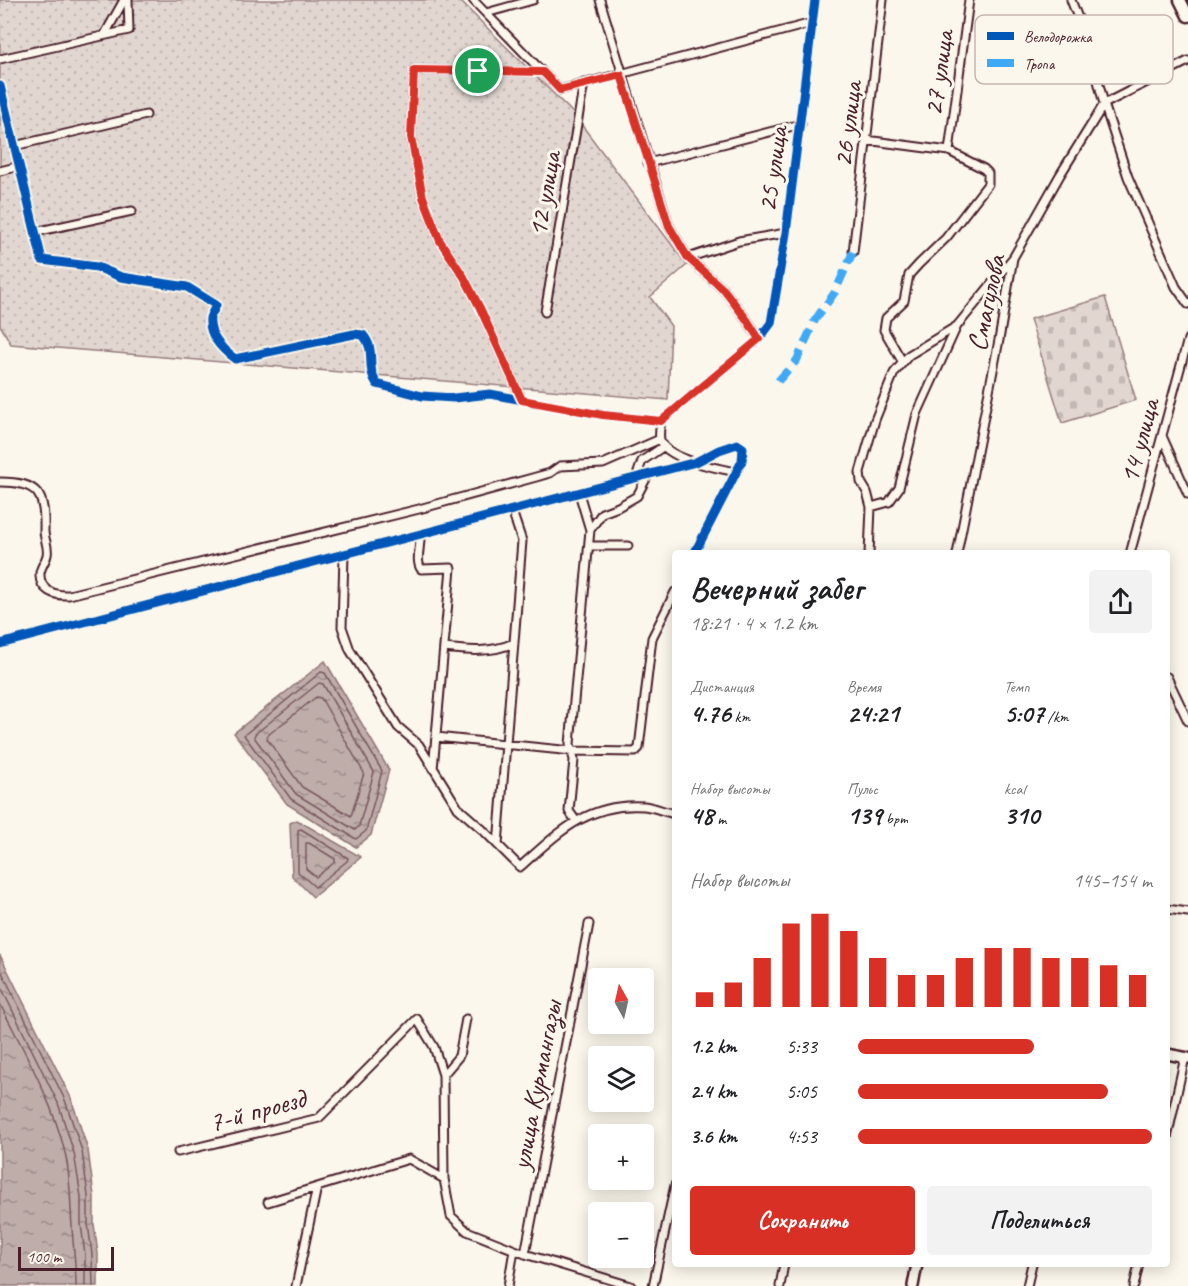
<!DOCTYPE html>
<html lang="ru">
<head>
<meta charset="utf-8">
<style>
	:root { --surface:#fff; --page:#f2f2f2; --text:#202124; --muted:#757577; --accent:#d93025 }
	body { margin:0; font-family:Caveat,sans-serif; background:var(--page); color:var(--text); height:100vh; display:flex; flex-direction:column; font-size:22px; white-space:nowrap }
	* { box-sizing:border-box; margin:0 }
	p { font-size:20px; color:var(--muted) }
	.icon { flex:none; width:33px; height:33px; fill:none; stroke:currentColor; stroke-width:2; stroke-linecap:round; stroke-linejoin:round }
	.map { position:relative; flex:1; overflow:hidden }
	.side { position:absolute; left:672px; top:550px; width:498px; height:717px; display:flex; flex-direction:column; background:var(--surface); border-radius:6px; box-shadow:0 3px 15px #0003 }
	.side>* { flex:none }
	.needle { width:39px; rotate:352deg }
	.buttons { position:absolute; left:588px; top:968px; display:grid; gap:12px }
	.buttons a { display:grid; place-items:center; width:66px; height:66px; border-radius:6px; background:var(--surface); box-shadow:0 3px 15px #0003; font-size:30px }
	.scale { position:absolute; left:18px; bottom:15px; width:96px; box-sizing:border-box; padding-left:6px; border:3px solid #4a1f2b; border-top:0; font-size:16px; line-height:21px; white-space:nowrap; color:#4a1f2b; -webkit-text-stroke:4px #fbf7ec; paint-order:stroke }
	.pin { position:absolute; display:grid; place-items:center; width:51px; height:51px; color:#fff; margin:-26px; border:3px solid #fff; border-radius:50%; box-shadow:0 2px 6px #0007 }
	.round { display:grid; place-items:center; flex:none; width:63px; height:63px; border-radius:6px; background:var(--page) }
	.headline { display:flex; align-items:center; justify-content:space-between; height:102px; padding:0 18px }
	h1 { font-size:33px; font-weight:700; line-height:45px }
	.stats { display:grid; grid-template-columns:repeat(3,1fr); gap:9px; height:102px; padding:6px 18px }
	.stats div { display:grid; align-content:center }
	.stats b { font-size:26px; font-weight:700 }
	.stats small { font-size:16px; font-weight:400 }
	.stats p { font-size:16px }
	.chart { height:168px; padding:12px 18px }
	.chart p { display:flex; justify-content:space-between }
	.chart svg { width:100%; height:108px; margin-top:6px; stroke:var(--accent); stroke-width:6 }
	.action { display:flex; gap:12px; margin-top:auto; padding:12px 18px }
	.action a { flex:1; height:69px; border-radius:6px; background:var(--accent); color:#fff; font-size:24px; font-weight:700; line-height:69px; text-align:center }
	.action a+a { background:var(--page); color:var(--text) }
	ul { padding:0 18px; list-style:none; font-size:20px }
	li { display:grid; grid-template-columns:96px 72px 1fr; align-items:center; height:45px }
	li i { height:15px; border-radius:8px; background:var(--accent) }
	.map>svg:first-child { display:block }
	.grass { fill:url(#grass-dots); stroke:#967b7e; stroke-width:1.5 }
	.cemetery { fill:url(#cemetery-stones); stroke:#967b7e; stroke-width:1.5 }
	.water { fill:url(#water-ripples); stroke:#907477; stroke-width:1.5 }
	.lines { fill:none; stroke-linecap:round; stroke-linejoin:round }
	.shore { stroke:#79585e; stroke-width:1.5 }
	.minor-casing { stroke:#4a1f2b; stroke-width:11 }
	.tertiary-casing { stroke:#4a1f2b; stroke-width:14 }
	.secondary-casing { stroke:#4a1f2b; stroke-width:15 }
	.minor { stroke:#fbf7ec; stroke-width:7 }
	.tertiary { stroke:#fbf7ec; stroke-width:9 }
	.secondary { stroke:#fbf7ec; stroke-width:10 }
	.quiet { stroke:#3fa9f5; stroke-width:8; stroke-dasharray:15 8; stroke-linecap:butt }
	.cycleway-casing { stroke:#fbf7ec; stroke-width:13 }
	.cycleway { stroke:#0057b8; stroke-width:9 }
	.route-casing { stroke:#fff; stroke-width:12 }
	.route { stroke:#d93025; stroke-width:8 }
	.labels { text-anchor:middle; dominant-baseline:central; stroke-width:6; stroke-linejoin:round; paint-order:stroke }
	.street-label { font-size:28px; fill:#4a1f2b; stroke:#fbf7ec }
	.key { fill:#fbf7ec; stroke:#c6b6b2; stroke-width:1.5 }
	.key-label { font-size:16px; fill:#4a1f2b }
</style>
</head>
<body>
<div class="map">
<svg width="1188" height="1286" viewBox="0 0 1188 1286">
	<defs>
		<pattern id="grass-dots" width="8" height="8" patternUnits="userSpaceOnUse" patternTransform="scale(1.5)"><rect width="8" height="8" fill="#e2d7d0"/><path d="M2 2h.1M6 6h.1" fill="none" stroke="#c3b8b3" stroke-width="1.8" stroke-linecap="round"/></pattern>
		<pattern id="cemetery-stones" width="16" height="16" patternUnits="userSpaceOnUse" patternTransform="scale(1.5)"><rect width="16" height="16" fill="#e2d7d0"/><path d="M2 7V4a2 2 0 0 1 4 0v3zM10 15v-3a2 2 0 0 1 4 0v3z" fill="#c3b8b3"/></pattern>
		<pattern id="water-ripples" width="26" height="14" patternUnits="userSpaceOnUse" patternTransform="scale(1.5)"><rect width="26" height="14" fill="#bfadaa"/><path d="M2 4q2-2 4 0t4 0M15 11q2-2 4 0t4 0" fill="none" stroke="#9d8c8b"/></pattern>
	</defs>
	<rect width="100%" height="100%" fill="#fbf7ec"/>
	<filter id="ink" filterUnits="userSpaceOnUse"><feTurbulence type="fractalNoise" baseFrequency=".0167" numOctaves="2"/><feDisplacementMap in="SourceGraphic" scale="12" xChannelSelector="R" yChannelSelector="G"/><feConvolveMatrix kernelMatrix="1 2 1 2 8 2 1 2 1" color-interpolation-filters="sRGB"/></filter>
	<g filter="url(#ink)">
		<path class="grass" d="M0 0H459L572 112 687 265 650 297 671 326 668 400 11 344 0 325Z"/>
		<path class="cemetery" d="M1105 297 1136 400 1062 423 1030 319Z"/>
		<path class="water" d="M325 661 389 770 371 835 356 847 287 804 234 733Z
			M297 820 361 857 313 897 292 876 290 823Z
			M0 955 71 1098 88 1150 94 1196V1224L98 1254V1286H0Z"/>
		<g class="lines">
			<path class="shore" d="M321 672 325 673 382 771 366 831 356 839 291 799 244 735Z
				M319 683 323 684 374 772 359 826 355 830 296 794 254 737 255 734Z
				M316 697 321 698 364 773 351 816 302 787 267 739 268 735Z
				M298 830 301 829 348 858 347 861 315 887 298 872Z
				M306 843H309L335 859V862L316 877 306 869Z
				M0 968 65 1100 82 1151 88 1196V1224L92 1254 93 1286
				M0 985 58 1103 74 1153 81 1197V1224L85 1255V1286
				M0 1004C25 1053 54 1103 66 1157 71 1182 70 1202 72 1226 73 1246 76 1266 76 1286"/>
			<g class="minor-casing">
				<path id="minor" d="M473 0 560 90 812 23
					M600 0 669 226 688 258 724 290 747 320 759 339
					M1071 0 1089 46 1104 104 1128 177 1176 287 1188 304
					M486 13 533 0
					M105 34 124 0
					M0 59 129 30 128 0
					M0 86 42 260 97 267 121 277 187 287 216 305C215 309 211 314 210 318 208 336 223 350 235 359L354 334 363 335C377 351 365 367 377 384L422 396 454 398 490 394 603 415 661 421 759 339 771 323 786 233 815 0
					M866 140 949 151 984 169 988 173V184L946 238 919 264 909 275 904 301 886 318 884 330 902 361
					M14 146 146 115
					M949 151 969 0
					M648 163 801 124
					M0 171 20 166
					M35 232 132 211
					M853 252 883 0
					M688 258 739 241 786 233
					M545 312 584 83
					M522 400 480 308 464 277 440 241 423 197 411 137 414 70 543 72
					M661 421C660 427 659 435 660 440 667 460 718 468 736 472
					M1162 436 1188 494
					M636 478 642 461 664 446
					M0 482C40 482 45 495 44 531 44 539 49 547 47 555 46 561 41 566 40 573 39 590 54 596 69 595L419 509 536 477 550 473 560 466 603 464 660 439
					M871 507 867 492 861 482 860 472 875 420 894 373 909 355 957 326
					M590 530 602 513 618 507 637 496 648 475
					M420 535C421 546 415 561 421 569L451 568 433 769
					M589 546H628
					M869 554 871 507 889 502 899 488 917 414 957 326 1012 259
					M957 554 999 340 1013 258 1060 175 1104 104 1188 61
					M1130 554 1188 339
					M344 555 342 627 350 650 398 727 419 745 458 808 483 830 520 867C558 833 588 802 644 806 654 807 665 812 675 814
					M0 644 696 462 719 450 737 444 743 448 742 461 694 554
					M444 648C469 651 491 653 514 643
					M1167 677 1188 721
					M436 737 572 751 635 752 639 748 652 638 675 592
					M576 821 569 811 574 760 570 744 590 530 579 493
					M498 845 522 541 512 511
					M1167 909 1188 912
					M443 1075 459 1056 466 1019
					M1167 1138 1185 1057
					M178 1152 319 1118 417 1019 434 1047 443 1075 444 1179 451 1216 467 1231 525 1254 631 1286
					M268 1202 409 1159 444 1179
					M525 1254 589 924
					M296 1286 317 1187
					M508 1286 514 1250
					M653 1286 675 1185
					M780 1286 784 1264
					M1027 1286 1032 1264
					M1134 1286 1139 1264"/>
			</g>
			<g class="tertiary-casing">
				<path id="tertiary" d="M1167 1054 1188 1058
					M913 1286 917 1264"/>
			</g>
			<g class="secondary-casing">
				<path id="secondary" d="M1180 0 1188 16"/>
			</g>
			<use href="#minor" class="minor"/>
			<use href="#tertiary" class="tertiary"/>
			<use href="#secondary" class="secondary"/>
			<path class="quiet" d="M778 381 797 360 815 320 835 292 853 252"/>
			<g class="cycleway-casing">
				<path id="cycleway" d="M0 86 42 260 97 267 121 277 187 287 216 305C215 309 211 314 210 318 208 336 223 350 235 359L354 334 363 335C377 351 365 367 377 384L422 396 454 398 490 394 603 415 661 421 759 339 771 323 786 233 815 0
					M0 644 696 462 719 450 737 444 743 448 742 461 694 554"/>
			</g>
			<use href="#cycleway" class="cycleway"/>
		</g>
	</g>
	<g class="lines" filter="url(#ink)">
		<g class="route-casing">
			<path id="route" d="M414 70 543 72 560 90 621 75 669 226 688 258 724 290 747 320 759 339 661 421 603 415 522 400 480 308 464 277 440 241 423 197 411 137Z"/>
		</g>
		<use href="#route" class="route"/>
	</g>
	<g class="labels">
		<g class="street-label">
			<text transform="translate(938 73) rotate(-82)">27 улица</text>
			<text transform="translate(847 124) rotate(-83)">26 улица</text>
			<text transform="translate(772 169) rotate(-82)">25 улица</text>
			<text transform="translate(544 194) rotate(-80)">12 улица</text>
			<text transform="translate(986 303) rotate(-78)">Смагулова</text>
			<text transform="translate(1139 441) rotate(-75)">14 улица</text>
			<text transform="translate(536 1085) rotate(-79)">улица Курмангазы</text>
			<text transform="translate(257 1110) rotate(-15)">7-й проезд</text>
		</g>
	</g>
	<rect x="975" y="15" width="198" height="69" rx="9" class="key"/>
	<rect x="987" y="32" width="27" height="8" fill="#0057b8"/>
	<rect x="987" y="59" width="27" height="8" fill="#3fa9f5"/>
	<g class="key-label">
		<text x="1024" y="42">Велодорожка</text>
		<text x="1024" y="69">Тропа</text>
	</g>
</svg>
<div class="buttons">
<a><svg class="needle" viewBox="-14 -14 28 28"><path d="M0-13l5 13h-10z" fill="#e53935"/><path d="M0 13l5-13h-10z" fill="#757577"/></svg></a>
<a><svg class="icon" aria-label="layers" viewBox="0 0 24 24"><path d="M12 4l9 5-9 5-9-5zM3 14l9 5 9-5"/></svg></a>
<a>+</a>
<a>−</a>
</div>
<div class="scale">100 m</div>
<div class="pin" style="left:478px;top:71px;background:#1e9e55"><svg class="icon" aria-label="arrive" viewBox="0 0 24 24"><path d="M6 21V4h12l-3 4 3 4H6"/></svg></div>
<section class="side">
<div class="headline"><div><h1>Вечерний забег</h1><p>18:21 · 4 × 1.2 km</p></div><a class="round"><svg class="icon" aria-label="share" viewBox="0 0 24 24"><path d="M12 15V3M7 8l5-5 5 5M5 13v7h14v-7"/></svg></a></div>
<div class="stats">
<div><p>Дистанция</p><b>4.76<small> km</small></b></div>
<div><p>Время</p><b>24:21</b></div>
<div><p>Темп</p><b>5:07<small> /km</small></b></div>
</div>
<div class="stats">
<div><p>Набор высоты</p><b>48<small> m</small></b></div>
<div><p>Пульс</p><b>139<small> bpm</small></b></div>
<div><p>kcal</p><b>310</b></div>
</div>
<div class="chart"><p><span>Набор высоты</span>145–154 m</p>
<svg viewBox="0 0 160 44" preserveAspectRatio="none"><path d="M5 44V38M15 44V34M25 44V24M35 44V10M45 44V6M55 44V13M65 44V24M75 44V31M85 44V31M95 44V24M105 44V20M115 44V20M125 44V24M135 44V24M145 44V27M155 44V31"/></svg>
</div>
<ul>
<li><b>1.2 km</b>5:33<i style="width:60%"></i></li>
<li><b>2.4 km</b>5:05<i style="width:85%"></i></li>
<li><b>3.6 km</b>4:53<i style="width:100%"></i></li>
</ul>
<div class="action"><a>Сохранить</a><a>Поделиться</a></div>
</section>
</div>
</body>
</html>
